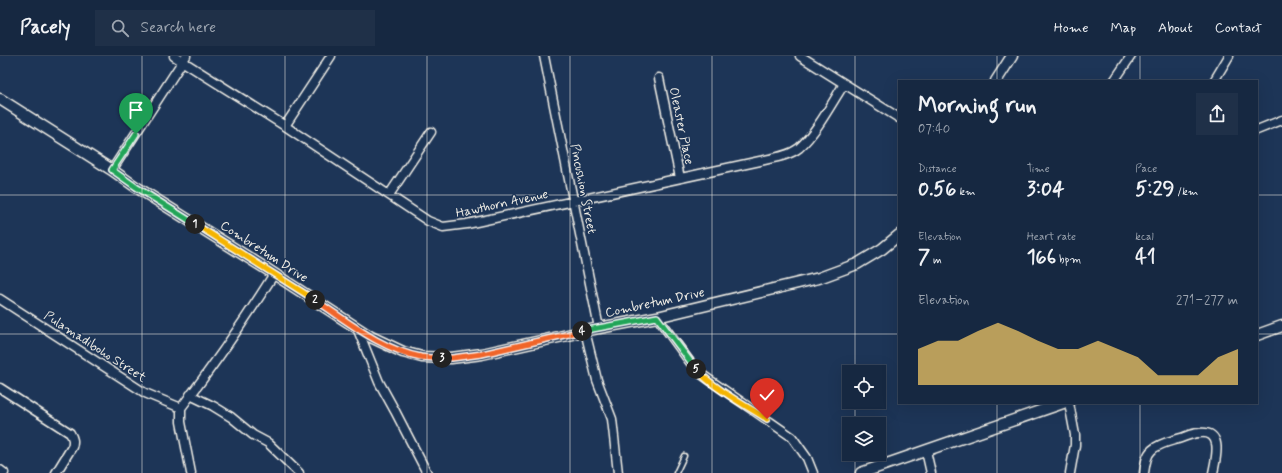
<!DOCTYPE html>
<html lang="en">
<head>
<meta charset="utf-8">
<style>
	:root { --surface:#162841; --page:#1f3048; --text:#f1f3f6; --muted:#9ea6b1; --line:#35445a; --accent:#ffd166 }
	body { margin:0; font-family:Mynerve,sans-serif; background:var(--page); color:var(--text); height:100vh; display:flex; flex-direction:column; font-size:15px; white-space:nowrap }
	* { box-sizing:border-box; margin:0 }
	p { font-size:13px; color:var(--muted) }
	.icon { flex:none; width:22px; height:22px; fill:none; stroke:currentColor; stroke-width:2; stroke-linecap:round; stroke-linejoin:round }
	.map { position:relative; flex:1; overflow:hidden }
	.side { position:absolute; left:898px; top:24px; width:360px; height:324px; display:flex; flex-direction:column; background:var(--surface); border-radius:0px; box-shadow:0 4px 16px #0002,0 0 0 1px var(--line) }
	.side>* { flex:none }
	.tools { position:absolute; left:842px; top:309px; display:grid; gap:8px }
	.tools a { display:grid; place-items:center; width:44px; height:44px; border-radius:0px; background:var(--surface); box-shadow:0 4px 16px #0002,0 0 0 1px var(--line); font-size:20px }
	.pin { position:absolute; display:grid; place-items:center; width:34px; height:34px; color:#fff; margin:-41px -17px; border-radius:50% 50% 50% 0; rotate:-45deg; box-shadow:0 0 4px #0007 }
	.pin .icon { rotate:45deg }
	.km { position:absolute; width:20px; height:20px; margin:-10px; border-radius:50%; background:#222; color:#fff; font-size:11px; line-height:20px; text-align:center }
	.round { display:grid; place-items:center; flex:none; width:42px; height:42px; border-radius:0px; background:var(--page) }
	.summary { display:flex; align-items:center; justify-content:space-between; height:68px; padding:0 20px }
	h1 { font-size:22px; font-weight:800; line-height:30px }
	.metrics { display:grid; grid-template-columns:repeat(3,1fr); gap:6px; height:68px; padding:4px 20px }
	.metrics div { display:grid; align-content:center }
	.metrics b { font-size:20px; font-weight:800 }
	.metrics small { font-size:11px; font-weight:400 }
	.metrics p { font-size:11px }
	.chart { height:112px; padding:8px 20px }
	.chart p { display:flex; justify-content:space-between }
	.chart svg { width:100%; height:72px; margin-top:4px; fill:var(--accent); opacity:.7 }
	header { display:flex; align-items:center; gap:24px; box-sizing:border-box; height:56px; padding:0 20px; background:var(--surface); border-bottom:1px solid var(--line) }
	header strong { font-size:19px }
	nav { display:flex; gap:22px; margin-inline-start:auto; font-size:14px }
	.search { width:280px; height:36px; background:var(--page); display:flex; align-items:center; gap:10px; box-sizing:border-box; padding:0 14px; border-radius:0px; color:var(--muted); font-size:15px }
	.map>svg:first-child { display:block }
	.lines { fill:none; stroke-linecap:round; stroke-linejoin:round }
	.service-casing { stroke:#f4f1e8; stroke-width:7 }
	.minor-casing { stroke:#f4f1e8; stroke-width:11 }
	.tertiary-casing { stroke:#f4f1e8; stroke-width:13 }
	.service { stroke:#1d3557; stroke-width:4 }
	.minor { stroke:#1d3557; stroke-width:8 }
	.tertiary { stroke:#1d3557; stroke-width:10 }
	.split-1-casing { stroke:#fff; stroke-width:8 }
	.split-2-casing { stroke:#fff; stroke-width:8 }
	.split-3-casing { stroke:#fff; stroke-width:8 }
	.split-4-casing { stroke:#fff; stroke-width:8 }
	.split-5-casing { stroke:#fff; stroke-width:8 }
	.split-6-casing { stroke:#fff; stroke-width:8 }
	.split-1 { stroke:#22a559; stroke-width:5 }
	.split-2 { stroke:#f5b400; stroke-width:5 }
	.split-3 { stroke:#f0652b; stroke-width:5 }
	.split-4 { stroke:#f0652b; stroke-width:5 }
	.split-5 { stroke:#22a559; stroke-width:5 }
	.split-6 { stroke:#f5b400; stroke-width:5 }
	.grid { fill:none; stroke:#f4f1e8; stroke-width:1; stroke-opacity:0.55 }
	.labels { text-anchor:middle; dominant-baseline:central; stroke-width:3; stroke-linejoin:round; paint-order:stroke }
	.street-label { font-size:13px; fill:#f4f1e8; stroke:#1d3557 }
</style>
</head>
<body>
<header>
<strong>Pacely</strong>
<div class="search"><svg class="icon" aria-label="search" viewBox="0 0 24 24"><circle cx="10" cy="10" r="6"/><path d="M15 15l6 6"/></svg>Search here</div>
<nav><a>Home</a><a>Map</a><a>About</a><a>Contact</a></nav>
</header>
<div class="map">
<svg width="1282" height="417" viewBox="0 0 1282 417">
	<rect width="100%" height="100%" fill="#1d3557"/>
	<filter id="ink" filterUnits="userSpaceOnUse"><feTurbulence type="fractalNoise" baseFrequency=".025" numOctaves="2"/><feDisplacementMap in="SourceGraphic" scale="8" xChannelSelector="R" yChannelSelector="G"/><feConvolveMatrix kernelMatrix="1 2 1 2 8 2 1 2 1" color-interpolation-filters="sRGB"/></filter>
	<g filter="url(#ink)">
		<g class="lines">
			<g class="service-casing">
				<path id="service" d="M676 417 684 400"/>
			</g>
			<g class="minor-casing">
				<path id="minor" d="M174 0 285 70 428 165 443 171 467 168 760 105C773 102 789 100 799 92 816 77 832 47 844 28
					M544 0 599 272
					M800 0 899 62
					M659 22 680 122
					M1114 25 1131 0
					M1214 25 1229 0
					M285 70 331 0
					M1257 74 1282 64
					M112 114 186 0
					M389 139 431 76
					M0 243 145 337 181 352
					M657 261 690 306 701 318 792 381 807 402 813 417
					M358 274 379 326 395 355 427 417
					M585 275 597 324 612 363 618 417
					M0 332 70 377C73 382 74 385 72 391L56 417
					M190 339 213 350 231 361 253 379 268 387 299 417
					M1069 347 1075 379V389L1070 417
					M926 395 931 417
					M0 414 4 417
					M191 417 181 366V352C214 309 245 264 274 218
					M1144 417C1145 409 1146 399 1152 394 1159 387 1172 385 1181 382 1187 380 1193 377 1199 377 1224 374 1216 402 1213 417"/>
			</g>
			<g class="tertiary-casing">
				<path id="tertiary" d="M996 25 1012 0
					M0 43 112 114 136 131 265 212 371 281 403 296 422 301 451 302 482 298 599 272 657 261 819 222 857 208 882 193 899 179
					M1257 279 1282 270
					M861 417 1063 347"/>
			</g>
			<use href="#service" class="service"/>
			<use href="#minor" class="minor"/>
			<use href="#tertiary" class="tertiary"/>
		</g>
	</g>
	<g class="lines" filter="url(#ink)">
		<g class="split-1-casing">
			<path id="split-1" d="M136 78 112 114 136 131 195 168"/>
		</g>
		<g class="split-2-casing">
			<path id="split-2" d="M195 168 315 244"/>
		</g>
		<g class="split-3-casing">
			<path id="split-3" d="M315 244C349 266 380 293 421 301 428 302 435 302 442 302"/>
		</g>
		<g class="split-4-casing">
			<path id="split-4" d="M442 302H452L482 298 582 275"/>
		</g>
		<g class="split-5-casing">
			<path id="split-5" d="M582 275 657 261 696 313"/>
		</g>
		<g class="split-6-casing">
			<path id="split-6" d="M696 313C712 331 746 350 767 363"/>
		</g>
		<use href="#split-1" class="split-1"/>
		<use href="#split-2" class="split-2"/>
		<use href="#split-3" class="split-3"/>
		<use href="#split-4" class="split-4"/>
		<use href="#split-5" class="split-5"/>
		<use href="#split-6" class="split-6"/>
	</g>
	<path class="grid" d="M142 0V417M285 0V417M427 0V417M570 0V417M712 0V417M855 0V316M997 0V25M1140 0V25M0 139H899M1257 139H1282M0 278H899M1257 278H1282M855 346V368M997 347V417M1140 347V417M855 398V417"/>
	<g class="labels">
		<g class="street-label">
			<text transform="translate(681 70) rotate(78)">Oleaster Place</text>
			<text transform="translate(583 133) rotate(79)">Pincushion Street</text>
			<text transform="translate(502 148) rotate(-12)">Hawthorn Avenue</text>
			<text transform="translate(264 196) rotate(33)">Combretum Drive</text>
			<text transform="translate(655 247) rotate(-12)">Combretum Drive</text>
			<text transform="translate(95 291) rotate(33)">Pulamadiboho Street</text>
		</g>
	</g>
</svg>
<div class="tools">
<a><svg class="icon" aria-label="locate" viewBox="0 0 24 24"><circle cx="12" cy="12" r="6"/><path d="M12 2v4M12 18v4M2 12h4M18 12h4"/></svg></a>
<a><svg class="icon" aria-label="layers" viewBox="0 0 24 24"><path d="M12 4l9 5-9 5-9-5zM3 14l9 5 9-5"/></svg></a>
</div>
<div class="pin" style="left:136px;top:78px;background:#1e9e55"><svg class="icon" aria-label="arrive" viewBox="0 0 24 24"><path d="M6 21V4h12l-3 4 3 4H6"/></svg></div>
<div class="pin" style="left:767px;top:363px;background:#d93025"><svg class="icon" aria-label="check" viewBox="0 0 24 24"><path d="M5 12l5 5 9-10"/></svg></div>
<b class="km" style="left:195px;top:168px">1</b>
<b class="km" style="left:315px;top:244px">2</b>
<b class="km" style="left:442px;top:302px">3</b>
<b class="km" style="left:582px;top:275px">4</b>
<b class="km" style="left:696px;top:313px">5</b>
<section class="side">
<div class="summary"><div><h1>Morning run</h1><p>07:40</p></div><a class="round"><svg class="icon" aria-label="share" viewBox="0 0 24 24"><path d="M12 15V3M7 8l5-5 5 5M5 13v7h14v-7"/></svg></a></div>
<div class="metrics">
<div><p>Distance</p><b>0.56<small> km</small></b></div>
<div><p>Time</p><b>3:04</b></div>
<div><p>Pace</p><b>5:29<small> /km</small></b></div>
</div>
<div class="metrics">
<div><p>Elevation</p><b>7<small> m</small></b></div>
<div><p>Heart rate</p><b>166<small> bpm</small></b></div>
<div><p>kcal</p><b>41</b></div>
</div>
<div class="chart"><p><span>Elevation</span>271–277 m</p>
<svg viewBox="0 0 160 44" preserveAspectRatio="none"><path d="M0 44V22L10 17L20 17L30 11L40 6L50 11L60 17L70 22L80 22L90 17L100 22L110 27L120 38L130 38L140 38L150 27L160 22V44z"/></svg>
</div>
</section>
</div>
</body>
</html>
